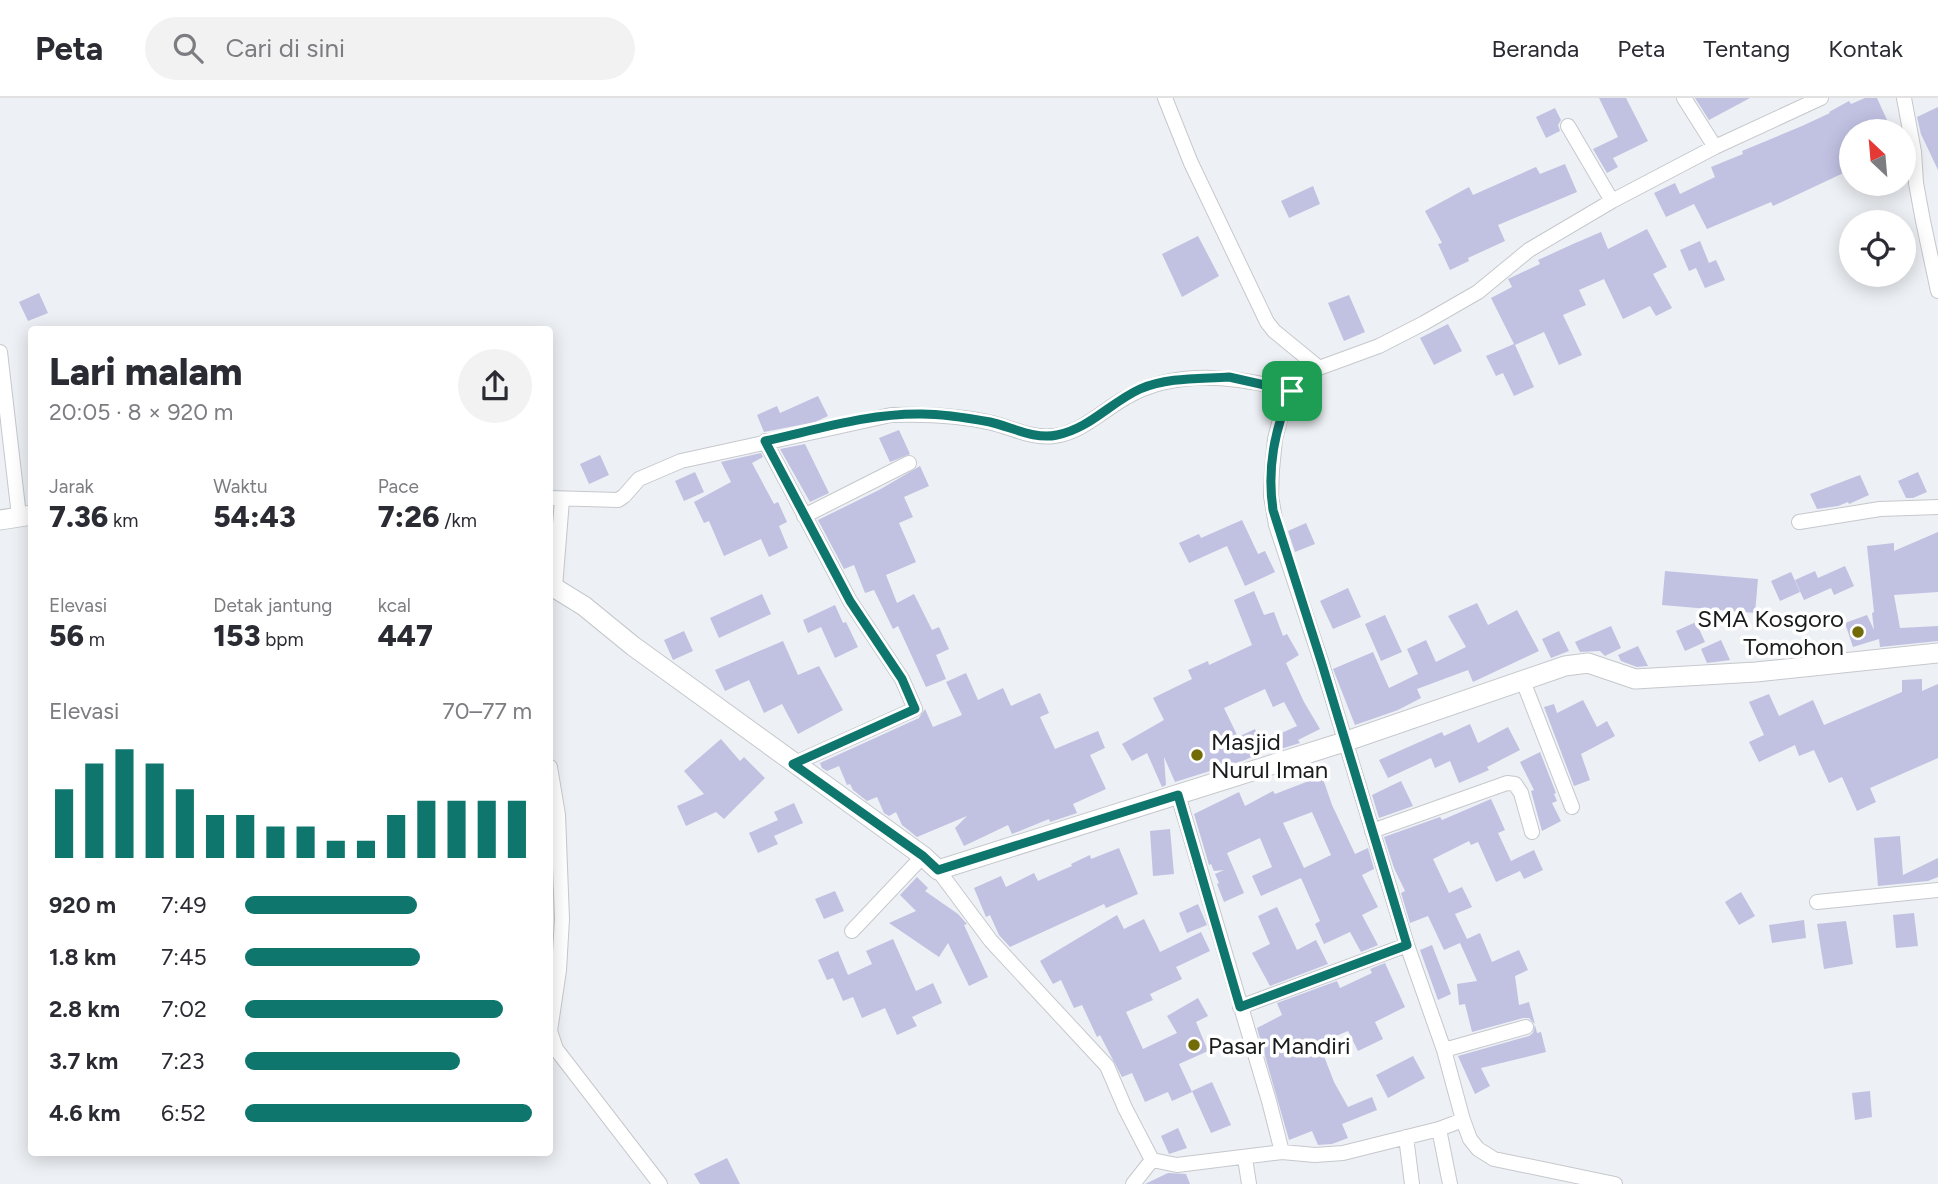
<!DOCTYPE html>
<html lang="id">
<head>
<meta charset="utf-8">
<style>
	:root { --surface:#fff; --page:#f2f2f3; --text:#2b2b33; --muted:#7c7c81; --line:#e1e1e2; --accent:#0f766e }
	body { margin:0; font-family:Figtree,sans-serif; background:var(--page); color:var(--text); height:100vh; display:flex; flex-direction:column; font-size:26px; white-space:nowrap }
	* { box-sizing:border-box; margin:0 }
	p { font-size:23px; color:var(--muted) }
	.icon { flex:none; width:38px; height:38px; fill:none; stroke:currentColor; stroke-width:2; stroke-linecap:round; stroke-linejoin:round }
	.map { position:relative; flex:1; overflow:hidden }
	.details { position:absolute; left:28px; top:228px; width:525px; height:830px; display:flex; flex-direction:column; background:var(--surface); border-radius:7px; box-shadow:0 4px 18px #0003 }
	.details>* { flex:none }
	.needle { width:46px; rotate:334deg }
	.tools { position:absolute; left:1839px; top:21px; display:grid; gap:14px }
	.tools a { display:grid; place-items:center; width:77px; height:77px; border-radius:50%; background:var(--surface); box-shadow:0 4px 18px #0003; font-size:35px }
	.pin { position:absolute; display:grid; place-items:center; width:60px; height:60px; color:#fff; margin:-30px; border-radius:14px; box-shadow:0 4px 10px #0006 }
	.round { display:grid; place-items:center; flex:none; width:74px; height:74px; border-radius:37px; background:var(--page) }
	.overview { display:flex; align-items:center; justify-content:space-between; height:119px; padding:0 21px }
	h1 { font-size:38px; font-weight:800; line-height:52px }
	.metrics { display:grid; grid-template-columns:repeat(3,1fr); gap:10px; height:119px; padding:7px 21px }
	.metrics div { display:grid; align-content:center }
	.metrics b { font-size:30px; font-weight:800 }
	.metrics small { font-size:19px; font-weight:400 }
	.metrics p { font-size:19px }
	.chart { height:196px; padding:14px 21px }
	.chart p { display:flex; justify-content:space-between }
	.chart svg { width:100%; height:126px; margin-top:7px; stroke:var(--accent); stroke-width:6 }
	ul { padding:0 21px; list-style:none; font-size:23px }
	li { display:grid; grid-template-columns:112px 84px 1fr; align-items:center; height:52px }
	li i { height:18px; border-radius:9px; background:var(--accent) }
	header { display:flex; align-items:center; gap:42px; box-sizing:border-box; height:98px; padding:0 35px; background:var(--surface); border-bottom:2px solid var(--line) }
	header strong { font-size:33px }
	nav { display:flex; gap:38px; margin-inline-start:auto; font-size:24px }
	.search { width:490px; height:63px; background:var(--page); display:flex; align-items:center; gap:18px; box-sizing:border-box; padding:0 24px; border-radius:38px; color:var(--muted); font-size:26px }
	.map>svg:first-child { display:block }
	.building { fill:#c1c1e2; fill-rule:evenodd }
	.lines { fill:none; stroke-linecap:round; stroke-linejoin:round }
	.street-casing { stroke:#c5c8cc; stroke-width:16 }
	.secondary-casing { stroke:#c5c8cc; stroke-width:21 }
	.street { stroke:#fff; stroke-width:14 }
	.secondary { stroke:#fff; stroke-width:19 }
	.route-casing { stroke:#fff; stroke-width:14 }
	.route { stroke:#0f766e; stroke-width:9 }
	.poi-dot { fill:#726c08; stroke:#fff; stroke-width:2.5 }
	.labels { text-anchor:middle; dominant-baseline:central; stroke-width:7; stroke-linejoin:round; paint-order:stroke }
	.poi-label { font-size:24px; fill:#1b1c1d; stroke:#fff; text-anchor:start }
</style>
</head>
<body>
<header>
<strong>Peta</strong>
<div class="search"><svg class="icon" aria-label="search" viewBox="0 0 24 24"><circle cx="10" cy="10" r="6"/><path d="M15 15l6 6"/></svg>Cari di sini</div>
<nav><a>Beranda</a><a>Peta</a><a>Tentang</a><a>Kontak</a></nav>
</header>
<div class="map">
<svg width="1938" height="1086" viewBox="0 0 1938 1086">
	<rect width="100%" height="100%" fill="#edf0f4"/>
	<path class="building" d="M1599 0H1626L1648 43 1613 60 1618 69 1607 75 1593 51 1618 39Z
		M1695 0H1750L1709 22Z
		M1865 0H1877L1887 22 1863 33H1852V71L1773 108 1771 104 1707 131 1694 106 1666 119 1654 95 1675 85 1680 96 1715 79 1711 69 1743 56 1742 53 1802 28 1830 15 1829 14 1849 3 1851 6Z
		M1938 9V72L1921 36 1917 19Z
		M1555 10 1561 22 1558 27 1560 33 1546 40 1536 19Z
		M1565 66 1577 94 1498 127 1505 143 1468 160 1469 163 1450 172 1438 146 1442 145 1425 113 1469 89 1473 97 1536 69 1540 76Z
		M1313 88 1320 106 1289 120 1281 103Z
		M1647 131 1667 169 1653 176 1672 210 1656 218 1650 208 1623 221 1604 181 1579 192 1586 207 1563 217 1582 257 1559 267 1544 234 1515 247 1534 289 1514 298 1503 275 1496 278 1486 258 1514 246 1491 200 1512 189 1508 181 1540 166 1538 162 1573 146 1601 134 1608 151Z
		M1198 138 1219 178 1182 199 1162 156Z
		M1700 143 1709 165 1716 162 1725 182 1705 190 1696 170 1689 173 1680 152Z
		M39 195 48 215 28 223 19 204Z
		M1349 197 1365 234 1344 243 1328 205Z
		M1448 226 1462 253 1434 267 1420 240Z
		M818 298 828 318 815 324 764 334 757 317 777 308 780 315Z
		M899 332 910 356 890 364 879 340Z
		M805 346 829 395 810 404 780 351Z
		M761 355 763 359 752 365 774 406 778 404 787 424 779 428 788 450 769 459 761 441 724 458 709 423 704 425 694 404 731 384 721 364Z
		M600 357 609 377 589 386 580 366Z
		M920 368 929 388 904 399 913 419 899 425 916 464 886 477 897 505 914 496 932 532 939 529 949 551 936 557 946 581 926 589 898 528 893 531 874 492 865 495 854 467 844 471 818 422 879 392Z
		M695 374 704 394 684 403 675 383Z
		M1918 374 1927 394 1913 400H1906L1898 383Z
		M1860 377 1869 397 1849 406 1848 404 1838 408 1817 411 1810 396Z
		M1242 422 1258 456 1265 453 1275 474 1245 488 1227 448 1189 465 1179 445 1199 436 1201 440Z
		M1306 425 1315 446 1295 454 1288 433Z
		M1938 434V494L1894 497 1900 530 1938 528V543L1880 549 1879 541 1853 549 1845 525 1867 517 1874 532 1872 515 1874 514 1867 448 1894 445V453Z
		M1845 468 1854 488 1834 497 1831 490 1804 502 1795 482 1815 473 1818 480Z
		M1665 473 1758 481 1755 515 1662 507Z
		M1791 474 1800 494 1780 503 1771 483Z
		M1348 490 1361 519 1333 531 1320 503Z
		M1254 493 1264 517 1274 514 1283 538 1287 536 1299 557 1286 565 1304 604 1320 631 1298 642 1300 645 1271 654 1266 642 1297 628 1284 604 1273 609 1265 591 1224 610 1238 639 1255 631 1265 653 1245 662 1175 684 1164 659 1166 687 1162 689 1147 655 1132 663 1122 646 1164 622 1153 600 1192 581 1188 572 1208 563 1209 567 1252 547 1234 502Z
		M762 496 771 516 719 540 710 520Z
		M1477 505 1488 527 1517 512 1539 553 1473 584 1468 572 1417 591 1421 600 1398 612 1355 627 1333 571 1373 554 1389 590 1418 576 1407 551 1426 542 1436 564 1466 549 1448 518Z
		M835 507 843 525 846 524 858 549 835 560 821 529 808 535 803 522Z
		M1385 517 1402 554 1381 563 1365 526Z
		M1696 524 1705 544 1685 553 1676 533Z
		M1611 528 1621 550 1605 558 1600 553 1580 554 1575 544Z
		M684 533 693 553 673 562 664 542Z
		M1559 533 1569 553 1551 560 1542 541Z
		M1721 542 1730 562 1707 565 1701 551Z
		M783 543 798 577 819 568 843 612 798 636 782 606 764 615 749 582 725 593 715 572Z
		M1638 548 1648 568 1637 569 1621 563 1618 557Z
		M966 575 978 602 1003 590 1011 608 1040 595 1049 615 1040 619 1055 651 1098 633 1105 650 1090 657 1106 691 1073 706 1077 715 1050 724 1049 721 1012 736 1008 727 964 748 955 730 967 718 917 739 902 727 896 714 889 718 884 715 877 699 867 703 853 692 850 686 847 687 839 668 827 673 822 670 820 665 919 620 925 611 933 629 962 617 946 584Z
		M1922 581V593L1938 586V660L1870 690 1876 704 1857 713 1842 679 1829 685 1814 652 1799 658 1795 647 1759 664 1749 644 1764 637 1749 604 1769 596 1779 618 1813 602 1824 627 1902 594V582Z
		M1583 602 1597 629 1607 623 1615 638 1581 656 1590 682 1574 688 1544 609 1554 606 1557 615Z
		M1470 626 1478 645 1508 629 1520 652 1487 669 1489 672 1459 685 1450 663 1435 670 1431 660 1388 680 1379 662 1442 634 1444 638Z
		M721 641 740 663 744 659 765 680 724 721 716 714 686 728 677 708 704 696 684 673Z
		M1540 654 1556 695 1554 696 1557 703 1552 705 1561 723 1542 733 1531 693 1534 692 1520 664Z
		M1322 678 1332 707 1355 756 1368 750 1374 771 1362 777 1378 809 1362 817 1378 847 1361 854 1350 834 1324 846 1315 826 1320 823 1301 780 1261 798 1252 778 1272 769 1260 740 1227 755 1244 795 1224 804 1217 786 1219 785 1215 776 1224 772 1214 773 1211 766 1209 767 1194 716 1239 694 1245 708 1273 693 1275 696ZM1312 714 1331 757 1304 770 1283 725Z
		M1401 683 1413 708 1379 720 1372 697Z
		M1491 701 1505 732 1498 735 1511 763 1534 752 1543 772 1524 781 1520 773 1496 784 1478 744 1471 747 1469 743 1433 761 1449 795 1462 789 1472 809 1455 816 1467 841 1480 835 1492 864 1519 852 1528 872 1515 878 1519 907 1529 904 1535 926 1529 920H1523L1472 934 1465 906 1459 907 1457 886 1477 883 1460 845 1444 852 1428 818 1410 825 1401 795 1405 793 1394 770 1384 739 1440 719 1442 722Z
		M794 705 803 725 774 738 778 746 758 755 749 735 778 722 774 714Z
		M1170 731 1174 776 1153 778 1150 733Z
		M1900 738 1903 777 1938 760V779L1928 783 1878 788 1874 740Z
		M1119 750 1138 796 1106 810 1104 806 1010 849 999 837 990 817 986 819 974 790 1001 778 1006 789 1034 775 1038 783 1072 768 1071 766 1090 757 1091 761Z
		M917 779 928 790 925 793 958 816 967 826 964 827 988 879 969 888 948 845 939 859 889 825 916 813 900 797Z
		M835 793 844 813 824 821 815 801Z
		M1741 794 1755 818 1739 827 1725 804Z
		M1198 806 1207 827 1187 835 1179 815Z
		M1277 809 1297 852 1316 842 1328 866 1270 888 1252 855 1270 846 1258 818Z
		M1914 815 1918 848 1896 850 1893 817Z
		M1117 817 1124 831 1144 821 1160 854 1201 834 1210 853 1176 869 1182 881 1150 896 1153 902 1126 914 1143 951 1177 935 1167 918 1198 900 1208 918 1196 924 1208 953 1179 966 1192 994 1172 1003 1168 994 1145 1004 1132 975 1122 979 1100 937 1097 939 1082 907 1074 910 1061 882 1053 886 1040 863Z
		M1804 822 1806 840 1772 845 1769 827Z
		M1846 823 1853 866 1824 871 1817 826Z
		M893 841 916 893 933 885 942 905 912 919 917 928 897 937 885 910 862 920 853 899 843 903 833 880 827 882 818 862 838 853 848 877 872 866 866 853Z
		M1432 847 1451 896 1438 902 1420 852Z
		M1385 865 1405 909 1375 924 1383 941 1358 953 1348 933 1319 945 1334 984 1348 1009 1372 999 1377 1012 1342 1026 1348 1040 1332 1046 1318 1047 1312 1033 1289 1042 1257 930 1282 917 1277 905 1337 883 1340 890 1372 875 1370 871Z
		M1535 927 1537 935 1541 934 1546 954 1481 970 1490 988 1475 996 1458 958 1529 938 1533 935Z
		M1413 958 1425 980 1388 1000 1376 977Z
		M1212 984 1231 1027 1211 1035 1192 993Z
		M1870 993 1872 1019 1855 1022 1852 995Z
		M1178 1030 1187 1050 1169 1056 1161 1038Z
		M727 1060 740 1086H700L694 1076Z
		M1168 1075 1186 1076 1190 1086H1145Z"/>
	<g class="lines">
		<g class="street-casing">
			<path id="street" d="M1165 0 1191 65 1267 224 1274 233 1318 269
				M1684 0 1715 49
				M1904 0 1914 54 1916 85 1923 123 1938 193
				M1568 28 1612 103
				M0 254 19 418
				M765 343 850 503 902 581 915 611 793 666
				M550 400 618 402 624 398 639 381 681 363 891 317C925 316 959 317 992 325 1013 330 1032 341 1054 338 1081 335 1102 313 1125 300 1175 270 1238 278 1291 293
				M804 418 909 365
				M1799 424 1880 411 1938 409
				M555 489 562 402
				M1523 583 1572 709
				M550 669 558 717 562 821 559 872 550 933 556 951 660 1086
				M1178 697 1269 1003 1282 1054
				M1372 733 1507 685 1515 686 1521 695 1532 734
				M938 772 991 843 1107 968 1125 1010 1152 1062 1177 1067 1282 1054 1315 1057 1343 1055 1439 1031 1463 1022
				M1817 804 1938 792
				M852 833 923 758
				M1240 909 1407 847
				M1444 952 1526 929
				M1439 1031 1450 1086
				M1406 1039 1412 1086
				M1245 1060 1249 1086
				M1133 1086 1152 1062
				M1615 1086 1494 1061 1478 1051 1470 1041 1463 1022 1444 952 1407 847 1322 566 1276 427 1271 398 1272 372 1275 341 1282 314 1291 293 1308 274 1379 248 1424 225 1478 194 1529 152 1612 103 1715 49 1821 0"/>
		</g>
		<g class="secondary-casing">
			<path id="secondary" d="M0 422 32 417
				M550 487 584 508 633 548 923 758 938 772 1344 644 1565 568 1588 565 1635 581 1756 574 1938 555"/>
		</g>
		<use href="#street" class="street"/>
		<use href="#secondary" class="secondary"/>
	</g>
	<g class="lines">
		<g class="route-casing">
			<path id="route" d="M1229 279 1292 293C1274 330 1267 372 1273 412L1322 566 1407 847 1240 909 1178 697 938 772 923 758 793 666 915 611 902 581 850 503 765 343C816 332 869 315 922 316 944 316 968 320 990 324 1012 329 1034 342 1057 337 1089 331 1111 304 1140 291 1168 279 1200 281 1229 279Z"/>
		</g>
		<use href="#route" class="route"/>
	</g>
	<g class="poi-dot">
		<circle cx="1858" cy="534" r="7"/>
		<circle cx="1197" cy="657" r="7"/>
		<circle cx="1194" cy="947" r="7"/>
	</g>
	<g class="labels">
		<g class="poi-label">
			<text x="1844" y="520" text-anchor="end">SMA Kosgoro<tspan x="1844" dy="28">Tomohon</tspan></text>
			<text x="1211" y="643">Masjid<tspan x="1211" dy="28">Nurul Iman</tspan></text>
			<text x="1208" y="947">Pasar Mandiri</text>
		</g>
	</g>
</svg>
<div class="tools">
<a><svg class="needle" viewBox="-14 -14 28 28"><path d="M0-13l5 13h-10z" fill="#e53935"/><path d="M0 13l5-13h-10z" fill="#7c7c81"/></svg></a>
<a><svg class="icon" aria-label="locate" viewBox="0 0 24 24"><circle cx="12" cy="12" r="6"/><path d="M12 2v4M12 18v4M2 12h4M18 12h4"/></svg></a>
</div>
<div class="pin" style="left:1292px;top:293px;background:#1e9e55"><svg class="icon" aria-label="arrive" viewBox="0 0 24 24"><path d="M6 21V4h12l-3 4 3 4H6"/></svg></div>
<section class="details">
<div class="overview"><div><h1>Lari malam</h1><p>20:05 · 8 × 920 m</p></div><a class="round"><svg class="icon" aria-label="share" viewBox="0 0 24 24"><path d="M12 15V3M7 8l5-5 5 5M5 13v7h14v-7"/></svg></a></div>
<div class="metrics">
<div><p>Jarak</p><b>7.36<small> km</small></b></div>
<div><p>Waktu</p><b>54:43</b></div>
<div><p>Pace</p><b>7:26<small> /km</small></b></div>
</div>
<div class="metrics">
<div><p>Elevasi</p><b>56<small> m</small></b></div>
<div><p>Detak jantung</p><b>153<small> bpm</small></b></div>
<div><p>kcal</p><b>447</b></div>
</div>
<div class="chart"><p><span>Elevasi</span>70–77 m</p>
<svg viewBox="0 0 160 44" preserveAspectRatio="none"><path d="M5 44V20M15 44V11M25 44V6M35 44V11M45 44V20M55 44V29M65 44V29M75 44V33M85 44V33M95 44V38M105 44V38M115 44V29M125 44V24M135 44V24M145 44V24M155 44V24"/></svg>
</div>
<ul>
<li><b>920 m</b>7:49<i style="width:60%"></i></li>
<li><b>1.8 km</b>7:45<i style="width:61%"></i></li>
<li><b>2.8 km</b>7:02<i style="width:90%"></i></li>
<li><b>3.7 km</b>7:23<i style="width:75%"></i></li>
<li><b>4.6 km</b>6:52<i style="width:100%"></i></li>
</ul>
</section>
</div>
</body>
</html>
